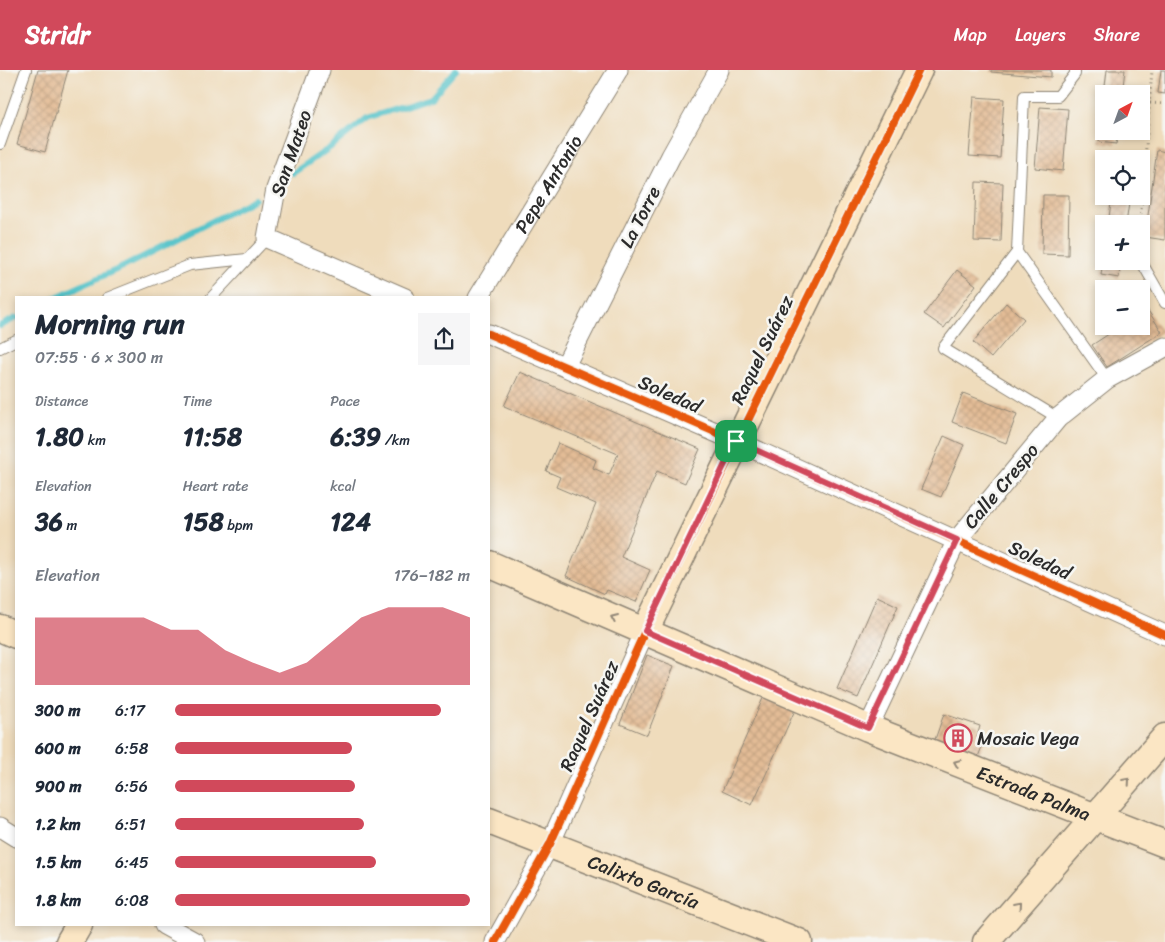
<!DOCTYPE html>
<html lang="en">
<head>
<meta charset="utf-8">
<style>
	:root { --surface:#fff; --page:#f6f6f7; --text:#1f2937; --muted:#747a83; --accent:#d1495b }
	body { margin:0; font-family:Sriracha,sans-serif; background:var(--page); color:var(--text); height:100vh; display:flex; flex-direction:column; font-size:19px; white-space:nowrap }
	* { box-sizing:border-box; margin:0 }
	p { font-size:16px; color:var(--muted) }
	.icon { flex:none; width:28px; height:28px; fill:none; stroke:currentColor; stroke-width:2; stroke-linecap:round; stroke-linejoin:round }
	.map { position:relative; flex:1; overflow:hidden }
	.panel { position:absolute; left:15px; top:226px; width:475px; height:630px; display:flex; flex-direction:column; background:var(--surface); border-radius:0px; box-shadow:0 2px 8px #0003 }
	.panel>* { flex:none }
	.needle { width:32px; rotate:41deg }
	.tools { position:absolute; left:1095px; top:15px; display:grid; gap:10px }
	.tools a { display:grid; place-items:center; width:55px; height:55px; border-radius:0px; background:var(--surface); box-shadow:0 2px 8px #0003; font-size:25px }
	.pin { position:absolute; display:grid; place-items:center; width:42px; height:42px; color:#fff; margin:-21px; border-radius:10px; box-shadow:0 2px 8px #0006 }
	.round { display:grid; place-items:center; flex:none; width:52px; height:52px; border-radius:0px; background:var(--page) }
	.headline { display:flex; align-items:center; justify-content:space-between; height:85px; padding:0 20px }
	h1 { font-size:28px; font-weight:800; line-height:38px }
	.metrics { display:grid; grid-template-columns:repeat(3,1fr); gap:8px; height:85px; padding:5px 20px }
	.metrics div { display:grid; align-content:center }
	.metrics b { font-size:25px; font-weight:800 }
	.metrics small { font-size:14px; font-weight:400 }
	.metrics p { font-size:14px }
	.chart { height:140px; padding:10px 20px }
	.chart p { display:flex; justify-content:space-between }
	.chart svg { width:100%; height:90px; margin-top:5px; fill:var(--accent); opacity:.7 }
	ul { padding:0 20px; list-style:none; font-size:16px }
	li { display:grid; grid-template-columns:80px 60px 1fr; align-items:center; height:38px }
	li i { height:12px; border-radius:6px; background:var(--accent) }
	header { display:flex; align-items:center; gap:30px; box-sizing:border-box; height:70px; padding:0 25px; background:var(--accent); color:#fff }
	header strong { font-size:24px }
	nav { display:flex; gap:28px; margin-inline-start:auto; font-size:18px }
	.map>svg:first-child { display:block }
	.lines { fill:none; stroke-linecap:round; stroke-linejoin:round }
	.stream { stroke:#55c3c9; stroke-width:6 }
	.building { fill:url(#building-cross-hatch) }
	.lane-casing { stroke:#8d8474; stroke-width:12 }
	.street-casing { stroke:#8d8474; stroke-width:21 }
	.secondary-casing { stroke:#8d8474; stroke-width:29 }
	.path { stroke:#8d8474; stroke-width:3; stroke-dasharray:1 4; stroke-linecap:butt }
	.lane { stroke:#fff; stroke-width:10 }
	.street { stroke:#fff; stroke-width:19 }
	.secondary { stroke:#fbe6c4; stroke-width:26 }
	.cycleway-casing { stroke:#f6f6f2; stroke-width:11 }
	.cycleway { stroke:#e8590c; stroke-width:8 }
	.oneway { stroke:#938878 }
	.route-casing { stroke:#fff; stroke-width:10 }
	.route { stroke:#d1495b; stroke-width:6 }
	.labels { text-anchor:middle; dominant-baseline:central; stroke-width:5; stroke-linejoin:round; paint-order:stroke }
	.street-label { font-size:19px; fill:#2b2b2b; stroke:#f6f6f2 }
	.poi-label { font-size:19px; fill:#2b2b2b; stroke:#f6f6f2; text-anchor:start }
</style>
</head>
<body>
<header>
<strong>Stridr</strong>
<nav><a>Map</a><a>Layers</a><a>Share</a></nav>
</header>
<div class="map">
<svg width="1165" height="872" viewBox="0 0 1165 872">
	<defs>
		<pattern id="building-cross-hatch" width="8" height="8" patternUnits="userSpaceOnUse" patternTransform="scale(1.25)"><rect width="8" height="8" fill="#e3bc96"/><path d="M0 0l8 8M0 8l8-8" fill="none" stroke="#c3a281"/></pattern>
	</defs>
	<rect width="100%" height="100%" fill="#f6f6f2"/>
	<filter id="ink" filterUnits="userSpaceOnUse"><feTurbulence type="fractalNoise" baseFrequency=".02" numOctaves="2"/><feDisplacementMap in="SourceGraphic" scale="10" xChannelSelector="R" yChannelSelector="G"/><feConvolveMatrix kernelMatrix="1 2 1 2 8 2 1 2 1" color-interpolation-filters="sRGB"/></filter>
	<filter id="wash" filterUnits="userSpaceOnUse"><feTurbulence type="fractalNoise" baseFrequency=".0096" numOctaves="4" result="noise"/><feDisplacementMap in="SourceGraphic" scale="20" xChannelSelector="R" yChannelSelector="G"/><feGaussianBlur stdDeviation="1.12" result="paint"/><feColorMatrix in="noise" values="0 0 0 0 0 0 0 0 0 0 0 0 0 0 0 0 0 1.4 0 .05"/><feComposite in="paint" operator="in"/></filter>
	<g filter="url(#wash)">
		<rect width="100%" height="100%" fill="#efdcbc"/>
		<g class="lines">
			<path class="stream" d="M293 103 331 77 367 48 431 28 456 0
				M54 228 125 196 255 129
				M0 256 16 248"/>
		</g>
		<g id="blocks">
			<path class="building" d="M38 0H68L45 82 17 74Z
				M991 0H1051V7L991 2Z
				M1107 0H1125L1122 24H1104Z
				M1161 0H1165V24L1158 23Z
				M974 27 1004 29 1000 88 969 86Z
				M1040 37 1068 39 1063 101 1035 98Z
				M1102 41 1104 61H1118L1116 74 1099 72Z
				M1157 80 1165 82V170L1145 167Z
				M1118 84 1135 86V89H1117Z
				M976 112 1003 113 1001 172 974 171Z
				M1043 125H1069L1068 185 1042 184Z
				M1112 126H1130L1126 154H1108Z
				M1103 191H1121L1119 208 1101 205Z
				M957 200 976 215 944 258 924 244Z
				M1006 233 1024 249 991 288 973 272Z
				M1147 239 1162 262 1107 297 1092 275 1121 256H1141V243Z
				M520 302 700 379 685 413 657 401 621 487 650 500 636 532 607 520 605 524 566 506 596 434 556 417 560 407 546 401 558 373 596 390 593 398 609 405 618 384 504 336Z
				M963 323 1017 344 1006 373 952 352Z
				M944 366 964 375 941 427 921 419Z
				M877 526 898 536 858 628 837 619Z
				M647 585 674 596 647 665 620 654Z
				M764 626 795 640 752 735 722 721Z
				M944 644 980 656 977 667 985 669 976 692 933 675Z"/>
		</g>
	</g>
	<g filter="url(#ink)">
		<use href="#blocks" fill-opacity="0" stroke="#8d8474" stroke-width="1"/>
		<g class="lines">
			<g class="lane-casing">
				<path id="lane" d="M1075 0V4L1058 26H1024L1017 182 1107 309
					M0 74 26 0
					M1017 182 943 278 1058 348
					M1141 191 1165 233
					M107 228 190 195 247 189
					M211 228 267 168
					M0 278 16 270"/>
			</g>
			<g class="street-casing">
				<g id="street">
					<path d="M320 0 276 119 267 168 405 228"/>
					<path id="s1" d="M478 228 618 0"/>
					<path d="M489 264 736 371 1165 565"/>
					<path d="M565 296 671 86 719 0"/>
					<path d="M868 658 957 470 1058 348 1107 309 1165 277"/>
					<path d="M0 757 16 767"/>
					<path d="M164 855 195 872"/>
					<path d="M495 872 550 774 645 561"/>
				</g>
			</g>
			<g class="secondary-casing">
				<g id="secondary">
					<path id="s2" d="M489 494 868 658 1165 774"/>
					<path d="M0 558 16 565"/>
					<path d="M645 561 919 0"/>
					<path id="s3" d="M489 751 799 872"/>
					<path d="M69 872 79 855"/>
					<path d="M986 872 1165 667"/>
				</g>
			</g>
			<path class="path" d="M1150 33 1165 34
				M1140 154 1152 0"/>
			<use href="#lane" class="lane"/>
			<use href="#street" class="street"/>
			<use href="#secondary" class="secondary"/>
			<g class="cycleway-casing">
				<path id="cycleway" d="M489 264 736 371 1165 565
					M495 872 550 774 645 561 919 0"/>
			</g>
			<use href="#cycleway" class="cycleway"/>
		</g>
		<defs><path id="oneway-chevron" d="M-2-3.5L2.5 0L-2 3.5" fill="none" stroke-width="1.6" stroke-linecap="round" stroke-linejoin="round" transform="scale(1.25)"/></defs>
		<g class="oneway">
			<use href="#oneway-chevron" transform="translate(614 548) rotate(-157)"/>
			<use href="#oneway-chevron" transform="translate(957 693) rotate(-158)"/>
			<use href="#oneway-chevron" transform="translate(1127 711) rotate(-49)"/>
			<use href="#oneway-chevron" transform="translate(1018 835) rotate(-49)"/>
		</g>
	</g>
	<g class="lines" filter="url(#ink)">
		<g class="route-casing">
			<path id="route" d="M736 371 957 470 868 658 645 561Z"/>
		</g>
		<use href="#route" class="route"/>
	</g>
	<defs>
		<g id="building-ring" transform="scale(1.4375)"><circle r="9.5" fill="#f6f6f2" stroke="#d1495b" stroke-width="1.5"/><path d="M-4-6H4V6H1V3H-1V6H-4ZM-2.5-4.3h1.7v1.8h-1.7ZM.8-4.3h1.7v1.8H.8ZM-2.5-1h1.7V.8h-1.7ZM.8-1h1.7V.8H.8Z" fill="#d1495b"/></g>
	</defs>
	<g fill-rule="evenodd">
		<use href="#building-ring" x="958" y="668"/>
	</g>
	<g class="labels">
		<g class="street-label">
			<text transform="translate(291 83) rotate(-71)">San Mateo</text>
			<text stroke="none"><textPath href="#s1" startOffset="134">Pepe Antonio</textPath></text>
			<text transform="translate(640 147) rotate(-63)">La Torre</text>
			<text transform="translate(762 280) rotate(-64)">Raquel Suárez</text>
			<text transform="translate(670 324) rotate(24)">Soledad</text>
			<text transform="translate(1001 416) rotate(-50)">Calle Crespo</text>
			<text transform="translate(1040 490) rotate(25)">Soledad</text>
			<text transform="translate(589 646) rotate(-66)">Raquel Suárez</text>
			<text stroke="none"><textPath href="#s2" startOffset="591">Estrada Palma</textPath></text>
			<text stroke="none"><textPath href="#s3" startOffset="166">Calixto García</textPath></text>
		</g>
		<g class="poi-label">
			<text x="977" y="668">Mosaic Vega</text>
		</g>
	</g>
</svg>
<div class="tools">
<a><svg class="needle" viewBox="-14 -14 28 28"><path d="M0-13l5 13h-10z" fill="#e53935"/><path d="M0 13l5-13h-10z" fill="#747a83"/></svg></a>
<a><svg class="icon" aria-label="locate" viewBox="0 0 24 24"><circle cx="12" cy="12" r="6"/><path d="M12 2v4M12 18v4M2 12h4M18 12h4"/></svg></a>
<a>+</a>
<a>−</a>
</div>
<div class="pin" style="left:736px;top:371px;background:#1e9e55"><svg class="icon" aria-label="arrive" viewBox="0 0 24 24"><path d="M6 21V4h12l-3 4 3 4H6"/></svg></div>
<section class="panel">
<div class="headline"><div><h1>Morning run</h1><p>07:55 · 6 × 300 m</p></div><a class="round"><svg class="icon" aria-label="share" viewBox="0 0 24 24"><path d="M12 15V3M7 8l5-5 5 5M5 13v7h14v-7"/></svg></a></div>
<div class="metrics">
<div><p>Distance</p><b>1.80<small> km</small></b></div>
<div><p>Time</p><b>11:58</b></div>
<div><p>Pace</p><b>6:39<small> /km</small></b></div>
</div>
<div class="metrics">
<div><p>Elevation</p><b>36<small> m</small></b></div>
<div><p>Heart rate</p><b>158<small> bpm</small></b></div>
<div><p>kcal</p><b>124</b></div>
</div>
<div class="chart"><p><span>Elevation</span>176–182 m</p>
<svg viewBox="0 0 160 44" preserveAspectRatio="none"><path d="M0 44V11L10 11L20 11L30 11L40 11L50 17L60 17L70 27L80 33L90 38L100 33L110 22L120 11L130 6L140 6L150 6L160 11V44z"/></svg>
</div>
<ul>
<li><b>300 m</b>6:17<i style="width:90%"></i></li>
<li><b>600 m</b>6:58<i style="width:60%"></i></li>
<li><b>900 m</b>6:56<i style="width:61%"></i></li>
<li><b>1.2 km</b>6:51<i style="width:64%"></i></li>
<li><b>1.5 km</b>6:45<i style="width:68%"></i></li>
<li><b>1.8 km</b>6:08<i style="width:100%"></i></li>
</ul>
</section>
</div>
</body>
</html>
